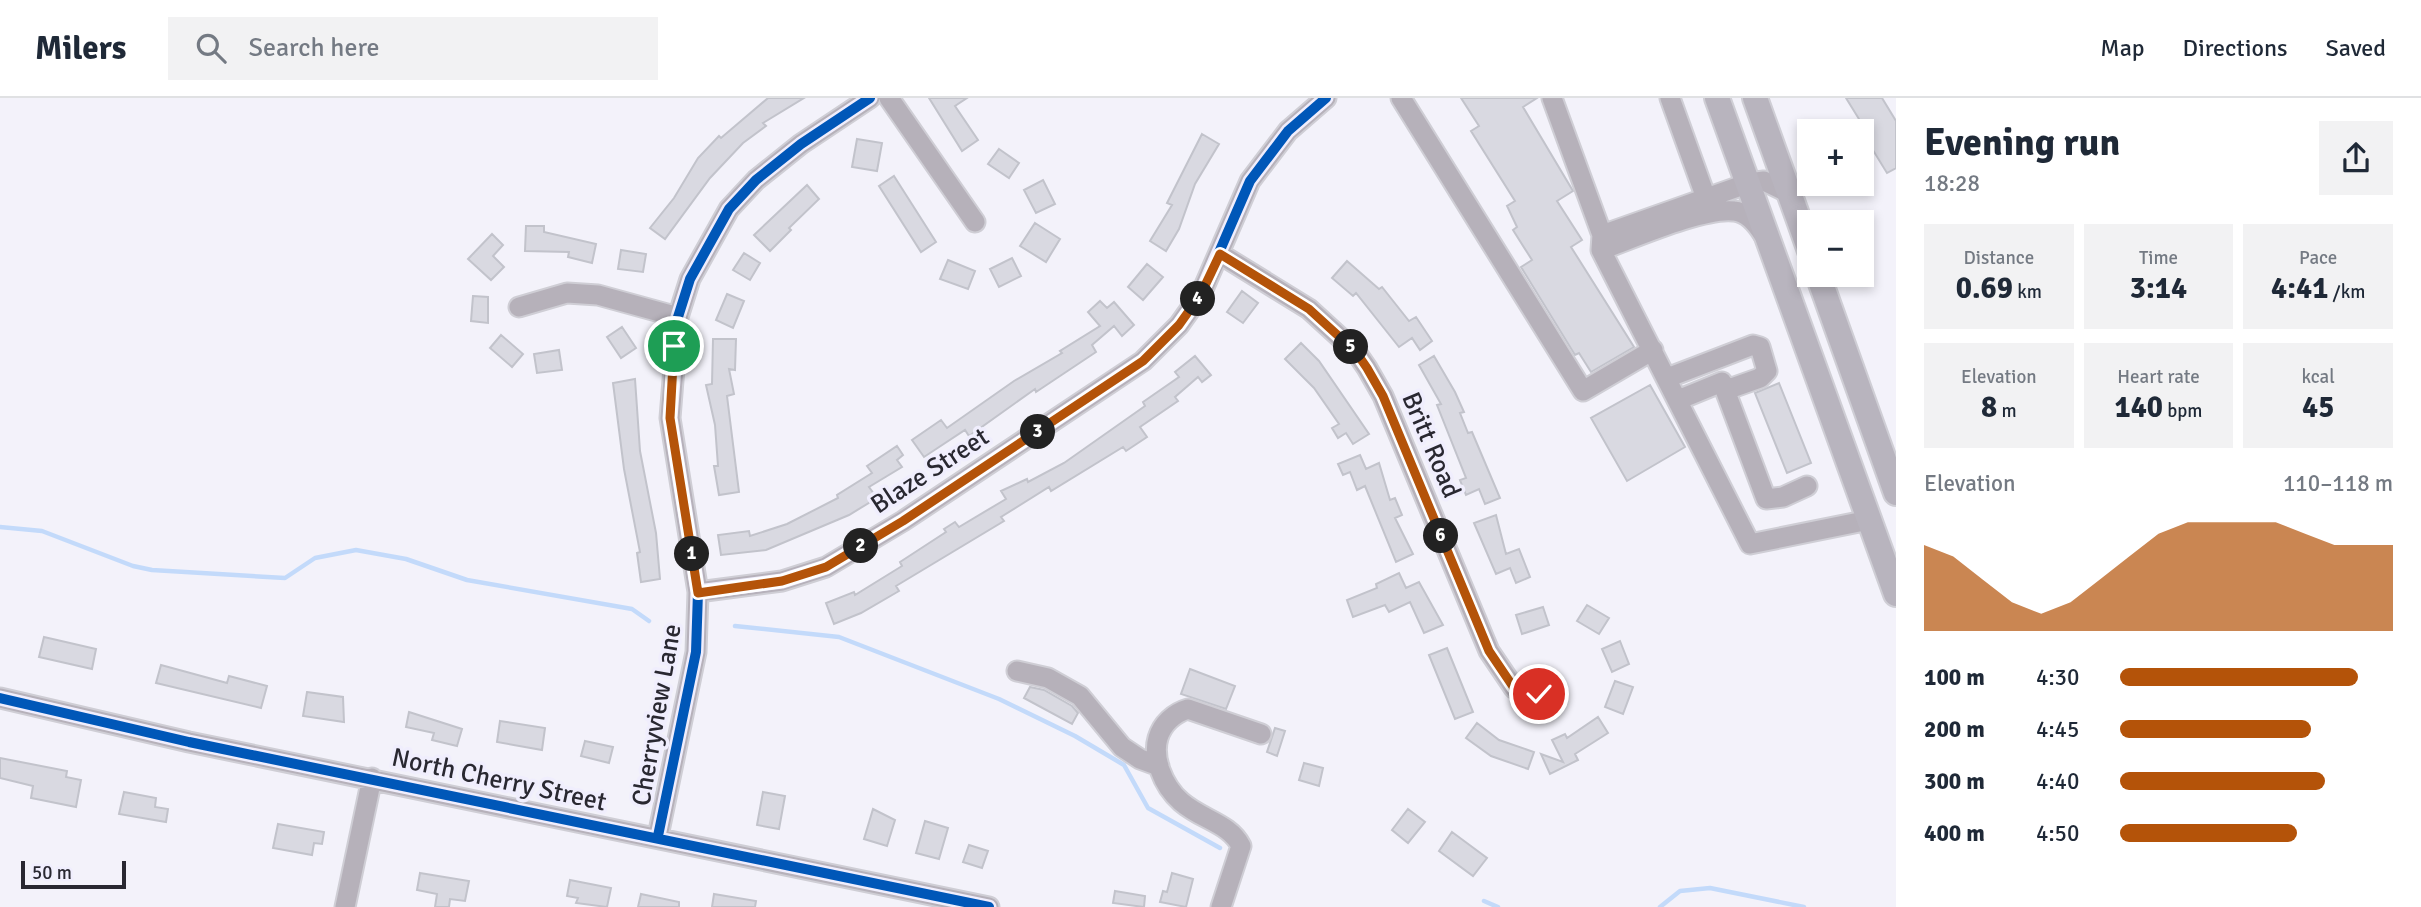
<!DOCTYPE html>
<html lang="en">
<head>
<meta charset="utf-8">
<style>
	:root { --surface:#fff; --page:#f2f2f3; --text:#1f2937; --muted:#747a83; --line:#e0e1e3; --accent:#b45309 }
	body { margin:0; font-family:Signika,sans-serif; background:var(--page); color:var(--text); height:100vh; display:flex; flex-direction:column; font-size:26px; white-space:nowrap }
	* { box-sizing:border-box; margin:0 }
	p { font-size:23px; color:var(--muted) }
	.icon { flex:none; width:38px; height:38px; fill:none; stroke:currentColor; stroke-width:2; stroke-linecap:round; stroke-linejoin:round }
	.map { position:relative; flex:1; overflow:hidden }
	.drawer { display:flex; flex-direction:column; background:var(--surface); width:525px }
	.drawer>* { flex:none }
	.fabs { position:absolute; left:1797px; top:21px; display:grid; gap:14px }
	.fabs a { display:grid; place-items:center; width:77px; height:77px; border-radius:0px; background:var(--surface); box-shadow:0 4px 10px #0003; font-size:35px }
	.scale { position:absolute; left:21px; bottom:18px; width:105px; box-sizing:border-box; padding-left:7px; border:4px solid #292831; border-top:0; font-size:19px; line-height:24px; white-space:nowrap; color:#292831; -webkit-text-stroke:5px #f0eefd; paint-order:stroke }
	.pin { position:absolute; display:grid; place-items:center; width:60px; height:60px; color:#fff; margin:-30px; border:4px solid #fff; border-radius:50%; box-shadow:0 2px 7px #0007 }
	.km { position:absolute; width:35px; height:35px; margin:-18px; border-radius:50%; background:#222; color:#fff; font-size:19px; line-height:35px; text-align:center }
	.round { display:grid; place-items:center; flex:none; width:74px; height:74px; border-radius:0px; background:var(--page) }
	.headline { display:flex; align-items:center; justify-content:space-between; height:119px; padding:0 28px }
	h1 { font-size:38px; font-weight:700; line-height:52px }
	.metrics { display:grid; grid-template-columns:repeat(3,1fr); gap:10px; height:119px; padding:7px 28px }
	.metrics div { display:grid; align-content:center; border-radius:0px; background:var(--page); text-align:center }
	.metrics b { font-size:30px; font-weight:700 }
	.metrics small { font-size:19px; font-weight:400 }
	.metrics p { font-size:19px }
	.chart { height:196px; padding:14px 28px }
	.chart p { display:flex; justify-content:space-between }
	.chart svg { width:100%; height:126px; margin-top:7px; fill:var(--accent); opacity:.7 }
	ul { padding:0 28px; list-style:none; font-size:23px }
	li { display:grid; grid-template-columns:112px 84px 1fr; align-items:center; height:52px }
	li i { height:18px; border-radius:9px; background:var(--accent) }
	header { display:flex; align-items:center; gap:42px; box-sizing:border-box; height:98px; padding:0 35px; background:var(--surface); border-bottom:2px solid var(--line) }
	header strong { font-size:33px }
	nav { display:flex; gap:38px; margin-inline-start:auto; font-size:24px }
	.search { width:490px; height:63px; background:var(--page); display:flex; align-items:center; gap:18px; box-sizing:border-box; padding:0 24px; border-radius:0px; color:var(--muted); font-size:26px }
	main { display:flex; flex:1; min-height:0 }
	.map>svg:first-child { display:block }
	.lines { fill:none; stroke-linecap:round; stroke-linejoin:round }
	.stream { stroke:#c3dafa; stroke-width:4.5 }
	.building { fill:#d9d9e1; stroke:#c2c3cb; stroke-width:2 }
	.minor-casing { stroke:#cfced5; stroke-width:23 }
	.major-casing { stroke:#cfced5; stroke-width:28 }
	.minor { stroke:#b6b1ba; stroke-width:19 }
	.major { stroke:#b8b4be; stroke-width:24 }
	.cycleway-casing { stroke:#f0eefd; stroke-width:15 }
	.cycleway { stroke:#0057b8; stroke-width:10 }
	.route-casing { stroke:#fff; stroke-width:14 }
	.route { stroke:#b45309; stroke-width:9 }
	.labels { text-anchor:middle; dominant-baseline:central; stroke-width:7; stroke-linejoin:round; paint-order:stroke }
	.street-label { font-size:26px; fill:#292831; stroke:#f0eefd }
</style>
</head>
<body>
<header>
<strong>Milers</strong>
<div class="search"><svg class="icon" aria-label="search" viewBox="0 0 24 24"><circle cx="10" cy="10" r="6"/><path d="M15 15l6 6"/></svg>Search here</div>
<nav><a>Map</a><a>Directions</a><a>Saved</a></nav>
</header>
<main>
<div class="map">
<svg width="1896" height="809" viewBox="0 0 1896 809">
	<rect width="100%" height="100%" fill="#f3f2fa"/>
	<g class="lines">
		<path class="stream" d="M0 429 42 433 133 468 152 472 285 480 315 460 356 452 406 461 467 482 632 511 649 523
			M735 528 839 539 999 601 1075 638 1124 667 1148 710 1220 750
			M1484 803 1498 809
			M1660 809 1680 793 1710 790 1804 809"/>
	</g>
	<path class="building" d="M768 0H804L763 25 766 28 743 45 710 80 665 141 650 130 674 100 698 60 719 38 721 40Z
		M929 0H967L955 8 978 42 962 53Z
		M1461 0H1537L1523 9 1573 93 1557 103 1582 142 1571 149 1634 249 1591 274 1579 255 1575 257 1521 169 1532 162 1513 132 1517 129 1507 108 1515 103 1471 33 1479 28Z
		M1846 0H1882L1896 23V70L1887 75 1855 23 1859 21Z
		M1202 36 1219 46 1195 86 1179 131 1166 153 1150 143 1172 107 1167 105Z
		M857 41 882 45 877 73 852 69Z
		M999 51 1019 65 1009 80 988 66Z
		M894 78 936 144 921 154 879 88Z
		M1043 82 1055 106 1036 115 1024 92Z
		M807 87 819 101 789 130 791 132 770 153 754 137Z
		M1035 125 1060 141 1046 164 1020 148Z
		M526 128H544V134L596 146 592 165 568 159 569 154 525 153Z
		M492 136 503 147 493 158 504 169 491 182 468 161Z
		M621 152 646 156 643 174 618 171Z
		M744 155 760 165 750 182 733 172Z
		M1012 160 1021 178 999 189 990 171Z
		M948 162 975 173 968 191 940 181Z
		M1347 163 1379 191 1382 189 1409 223 1416 219 1432 243 1420 252 1412 240 1399 249 1356 195 1353 198 1332 180Z
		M1147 166 1163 179 1143 202 1128 189Z
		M1242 193 1258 205 1243 225 1227 214Z
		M727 196 744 203 733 230 716 222Z
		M473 198 488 199V225L471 223Z
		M1100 203 1107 210 1114 204 1134 227 1122 238 1114 228 1092 247 1096 254 1036 294 1035 291 969 338 965 332 924 359 912 342 941 322 947 330 1014 283 1062 255 1060 253 1100 228 1088 214Z
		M622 229 636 250 621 260 607 239Z
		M501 237 523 256 512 269 490 250Z
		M713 241H736L735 272 729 271 734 296 727 298 739 394 719 397 714 368H718L715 327 706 287 712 286Z
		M1301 245 1319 263 1369 336 1353 346 1346 335 1338 340 1332 330 1339 326 1314 290 1285 261Z
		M559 252 562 272 537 275 534 256Z
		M1195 258 1211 277 1202 284 1198 279 1175 299 1178 303 1140 329 1147 339 1126 353 1123 349 1051 393 1049 389 1001 419 1004 423 896 488 899 493 861 515 834 526 826 505 854 494 855 497 902 468 900 464 946 434 944 431 955 424 959 429 1006 401 1001 393 1027 381 1028 384 1064 365 1145 308 1143 304 1179 279 1175 274Z
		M1434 258 1455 294 1464 314 1460 315 1468 335 1472 334 1500 400 1485 406 1479 391 1466 397 1460 382 1466 380 1437 307 1441 306 1419 267Z
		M635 281 640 353 656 435 660 481 641 484 637 455 640 454 624 371 613 285Z
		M1779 285 1811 365 1787 375 1755 295Z
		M1650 287 1685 349 1627 383 1591 320Z
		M897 348 903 357 897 362 902 369 869 389 877 400 849 417 766 452 721 457 718 437 749 433 750 438 787 426 838 400 837 397 872 375 867 368Z
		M1360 357 1366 371 1379 365 1390 402 1395 400 1402 417 1395 420 1413 456 1396 464 1365 388 1357 392 1350 374 1343 377 1338 366Z
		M1496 417 1506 456 1519 451 1530 479 1516 485 1510 470 1496 476 1474 425Z
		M1399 475 1406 490 1419 484 1443 527 1424 535 1410 504 1389 514 1385 507 1353 519 1347 502 1377 490 1376 486Z
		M1587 507 1609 520 1599 536 1577 523Z
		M1543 509 1549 527 1522 536 1516 517Z
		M44 539 96 551 92 571 39 559Z
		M1620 543 1629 566 1612 574 1602 551Z
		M1447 550 1473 614 1455 621 1429 557Z
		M161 567 227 585 229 578 267 588 261 610 156 585Z
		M1190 571 1235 588 1226 611 1181 596Z
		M1615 583 1633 589 1623 616 1605 609Z
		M1030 589 1044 592 1072 608 1078 615 1072 626 1024 600Z
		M307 594 343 599 344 624 303 618Z
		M409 614 462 631 457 648 432 642 434 635 406 629Z
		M1598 619 1608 635 1575 656 1578 662 1550 676 1541 656 1563 664 1552 642 1565 636 1567 640Z
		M500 623 545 630 542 652 497 644Z
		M1477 625 1499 642 1534 654 1528 671 1491 658 1466 640Z
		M1275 630 1285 633 1277 658 1267 654Z
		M585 643 613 649 609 665 581 658Z
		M0 660 67 673 66 679 81 682 76 709 31 700 33 688 0 680Z
		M1304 665 1323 670 1319 688 1299 682Z
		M124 694 156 700 155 709 168 711 166 724 119 716Z
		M763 694 785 698 779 731 757 727Z
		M873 711 895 722 887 748 864 741Z
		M1408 711 1425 724 1408 745 1392 732Z
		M925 723 948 730 939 761 916 755Z
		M278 726 324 734 322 746 314 745 312 757 273 750Z
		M1452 734 1487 760 1473 778 1439 753Z
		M969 747 988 753 982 770 963 764Z
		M420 775 469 783 465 803 450 801 449 809H435L437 796 417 792Z
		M1172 775 1193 781 1186 809 1160 804 1163 793 1167 794Z
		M570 782 611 790 607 809 576 805 578 800 567 798Z
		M1115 793 1145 798 1144 809 1113 805Z
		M641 796 679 804V809H638Z
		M714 796 756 803 755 809H712Z"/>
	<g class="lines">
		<g class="minor-casing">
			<path id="minor" d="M889 0 975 124
				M1401 0 1583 293 1653 252
				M1552 0 1602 137 1601 152 1750 446 1869 422
				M1670 0 1706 100
				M1602 137 1749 85 1764 83 1789 95
				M1601 152C1632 141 1704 109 1734 113 1747 114 1756 125 1763 136
				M1220 156 1309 211 1356 254 1367 270 1383 298 1489 553 1514 590 1539 596
				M519 209 567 195 598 197 678 219
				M1667 280 1753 247 1760 249 1767 273 1760 280 1726 292
				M1678 302 1722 284 1766 401 1783 399 1807 388
				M698 494 782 483 826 469 903 423 1143 263 1179 227 1201 196 1250 83 1288 33 1326 0
				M1017 573 1048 580 1080 598 1122 649 1140 661 1159 668
				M0 600 189 644 989 809
				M658 738 696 554 698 494 670 320 678 219 690 181 729 111 756 82 801 46 870 0
				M345 809 372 680
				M1221 809 1241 748C1225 716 1178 723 1160 672 1157 663 1155 650 1158 640 1162 626 1174 615 1188 611L1261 636"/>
		</g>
		<g class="major-casing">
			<path id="major" d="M1717 0 1896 496
				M1755 0 1810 153
				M1818 177 1896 395"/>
		</g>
		<use href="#minor" class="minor"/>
		<use href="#major" class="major"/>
		<g class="cycleway-casing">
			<path id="cycleway" d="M698 494 782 483 826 469 903 423 1143 263 1179 227 1201 196 1250 83 1288 33 1326 0
				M0 600 189 644 989 809
				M658 738 696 554 698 494 670 320 678 219 690 181 729 111 756 82 801 46 870 0"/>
		</g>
		<use href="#cycleway" class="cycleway"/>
	</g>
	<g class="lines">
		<g class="route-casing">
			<path id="route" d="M674 248 670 320 698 495 782 483 826 469 903 423 1143 263 1179 227 1201 196 1220 156 1309 211 1356 254 1367 270 1383 298 1489 553 1514 590 1539 596"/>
		</g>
		<use href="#route" class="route"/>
	</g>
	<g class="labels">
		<g class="street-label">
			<text transform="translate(1431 347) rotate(67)">Britt Road</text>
			<text transform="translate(930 373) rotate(-33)">Blaze Street</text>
			<text transform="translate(657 617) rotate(-80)">Cherryview Lane</text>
			<text transform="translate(499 682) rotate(12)">North Cherry Street</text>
		</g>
	</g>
</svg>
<div class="fabs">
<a>+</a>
<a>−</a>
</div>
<div class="scale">50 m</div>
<div class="pin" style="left:674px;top:248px;background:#1e9e55"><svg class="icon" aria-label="arrive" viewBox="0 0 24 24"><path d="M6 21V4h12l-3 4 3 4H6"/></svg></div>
<div class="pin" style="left:1539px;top:596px;background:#d93025"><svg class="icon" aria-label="check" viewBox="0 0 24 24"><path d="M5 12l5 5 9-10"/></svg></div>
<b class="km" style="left:692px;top:456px">1</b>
<b class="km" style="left:861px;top:448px">2</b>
<b class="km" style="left:1038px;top:334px">3</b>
<b class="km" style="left:1198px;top:201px">4</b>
<b class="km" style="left:1351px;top:249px">5</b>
<b class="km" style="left:1441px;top:438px">6</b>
</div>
<section class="drawer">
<div class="headline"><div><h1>Evening run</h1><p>18:28</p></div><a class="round"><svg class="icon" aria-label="share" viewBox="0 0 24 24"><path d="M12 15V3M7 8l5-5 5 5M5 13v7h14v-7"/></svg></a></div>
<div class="metrics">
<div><p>Distance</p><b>0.69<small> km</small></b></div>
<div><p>Time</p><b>3:14</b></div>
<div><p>Pace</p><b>4:41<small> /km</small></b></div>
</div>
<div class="metrics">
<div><p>Elevation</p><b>8<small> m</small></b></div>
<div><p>Heart rate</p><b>140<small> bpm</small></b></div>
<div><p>kcal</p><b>45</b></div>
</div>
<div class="chart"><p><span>Elevation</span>110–118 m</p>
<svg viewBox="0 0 160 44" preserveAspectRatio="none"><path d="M0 44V14L10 18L20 26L30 34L40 38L50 34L60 26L70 18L80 10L90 6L100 6L110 6L120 6L130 10L140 14L150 14L160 14V44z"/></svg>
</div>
<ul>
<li><b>100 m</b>4:30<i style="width:87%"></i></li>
<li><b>200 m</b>4:45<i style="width:70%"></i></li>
<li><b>300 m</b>4:40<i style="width:75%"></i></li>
<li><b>400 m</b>4:50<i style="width:65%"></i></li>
</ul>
</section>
</main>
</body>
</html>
